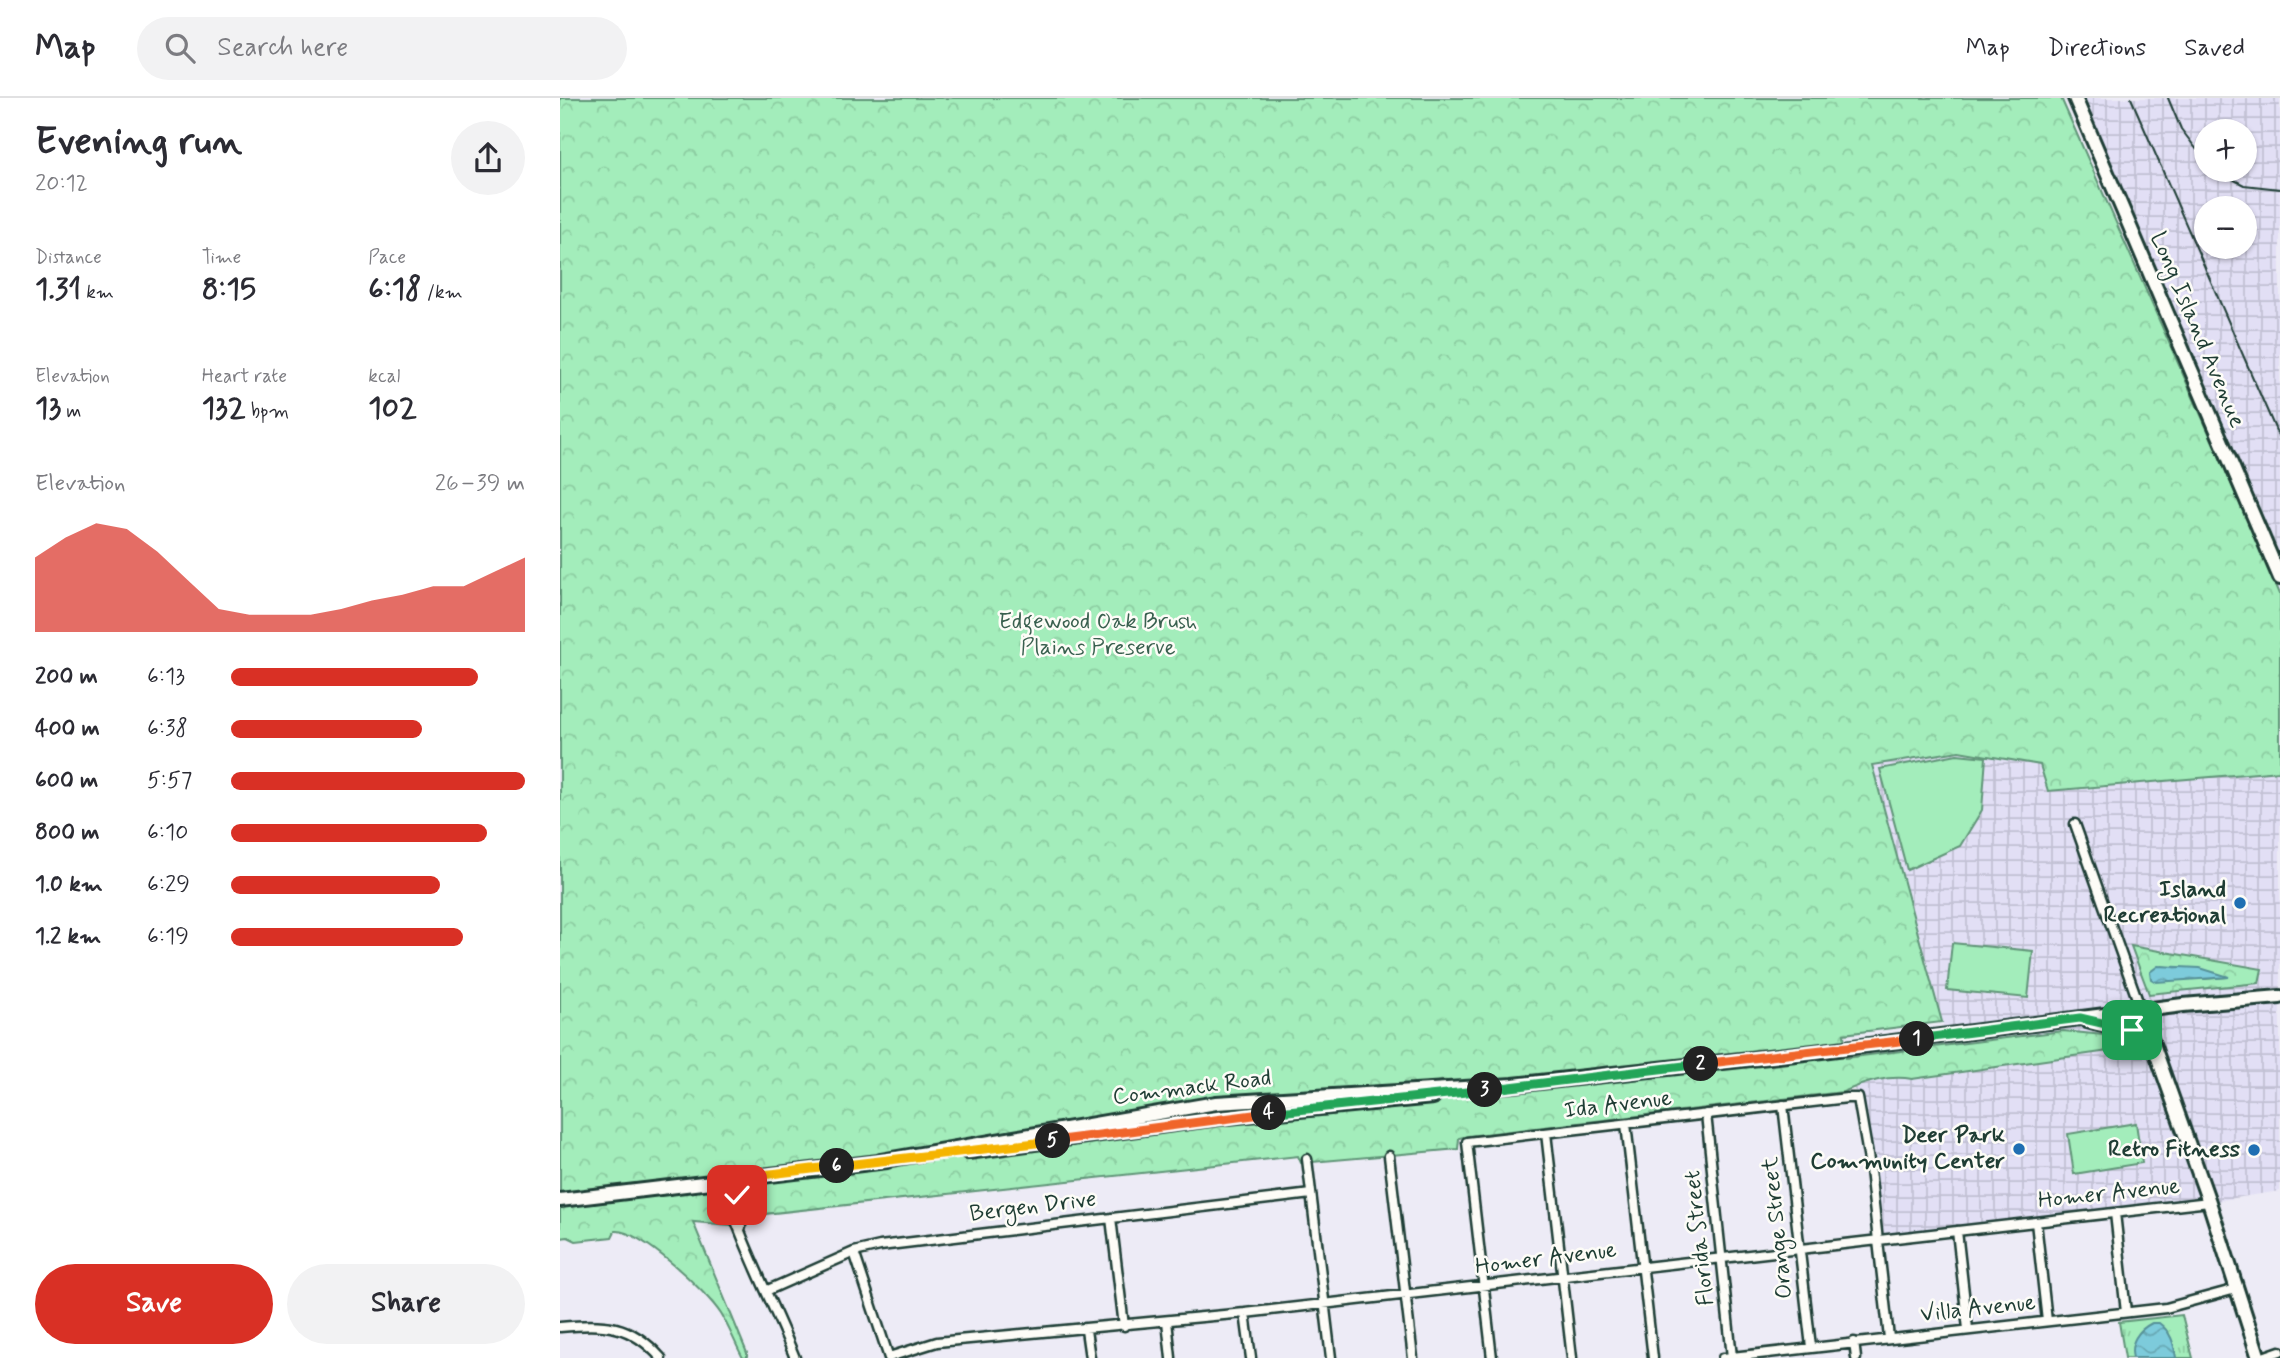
<!DOCTYPE html>
<html lang="en">
<head>
<meta charset="utf-8">
<style>
	:root { --surface:#fff; --page:#f2f2f3; --text:#2b2b33; --muted:#7c7c81; --line:#e1e1e2; --accent:#d93025 }
	body { margin:0; font-family:Mynerve,sans-serif; background:var(--page); color:var(--text); height:100vh; display:flex; flex-direction:column; font-size:26px; white-space:nowrap }
	* { box-sizing:border-box; margin:0 }
	p { font-size:23px; color:var(--muted) }
	.icon { flex:none; width:38px; height:38px; fill:none; stroke:currentColor; stroke-width:2; stroke-linecap:round; stroke-linejoin:round }
	.map { position:relative; flex:1; overflow:hidden }
	.panel { display:flex; flex-direction:column; background:var(--surface); width:560px }
	.panel>* { flex:none }
	.tools { position:absolute; left:1634px; top:21px; display:grid; gap:14px }
	.tools a { display:grid; place-items:center; width:63px; height:63px; border-radius:50%; background:var(--surface); box-shadow:0 2px 5px #0004; font-size:35px }
	.pin { position:absolute; display:grid; place-items:center; width:60px; height:60px; color:#fff; margin:-30px; border-radius:14px; box-shadow:0 4px 10px #0006 }
	.km { position:absolute; width:35px; height:35px; margin:-18px; border-radius:50%; background:#222; color:#fff; font-size:19px; line-height:35px; text-align:center }
	.round { display:grid; place-items:center; flex:none; width:74px; height:74px; border-radius:37px; background:var(--page) }
	.overview { display:flex; align-items:center; justify-content:space-between; height:119px; padding:0 35px }
	h1 { font-size:38px; font-weight:700; line-height:52px }
	.metrics { display:grid; grid-template-columns:repeat(3,1fr); gap:10px; height:119px; padding:7px 35px }
	.metrics div { display:grid; align-content:center }
	.metrics b { font-size:30px; font-weight:700 }
	.metrics small { font-size:19px; font-weight:400 }
	.metrics p { font-size:19px }
	.chart { height:196px; padding:14px 35px }
	.chart p { display:flex; justify-content:space-between }
	.chart svg { width:100%; height:126px; margin-top:7px; fill:var(--accent); opacity:.7 }
	.action { display:flex; gap:14px; margin-top:auto; padding:14px 35px }
	.action a { flex:1; height:80px; border-radius:42px; background:var(--accent); color:#fff; font-size:28px; font-weight:700; line-height:80px; text-align:center }
	.action a+a { background:var(--page); color:var(--text) }
	ul { padding:0 35px; list-style:none; font-size:23px }
	li { display:grid; grid-template-columns:112px 84px 1fr; align-items:center; height:52px }
	li i { height:18px; border-radius:9px; background:var(--accent) }
	header { display:flex; align-items:center; gap:42px; box-sizing:border-box; height:98px; padding:0 35px; background:var(--surface); border-bottom:2px solid var(--line) }
	header strong { font-size:33px }
	nav { display:flex; gap:38px; margin-inline-start:auto; font-size:24px }
	.search { width:490px; height:63px; background:var(--page); display:flex; align-items:center; gap:18px; box-sizing:border-box; padding:0 24px; border-radius:38px; color:var(--muted); font-size:26px }
	main { display:flex; flex:1; min-height:0 }
	.map>svg:first-child { display:block }
	.industrial { fill:url(#industrial-grid); fill-rule:evenodd }
	.grass { fill:url(#grass-tufts); stroke:#619578; stroke-width:2 }
	.forest { fill:url(#forest-crowns); stroke:#619578; stroke-width:2; fill-rule:evenodd }
	.pitch { fill:#a3edbb; stroke:#619578; stroke-width:2 }
	.water { fill:url(#water-waves); stroke:#579298; stroke-width:2 }
	.lines { fill:none; stroke-linecap:round; stroke-linejoin:round }
	.street-casing { stroke:#1f3d34; stroke-width:13 }
	.secondary-casing { stroke:#1f3d34; stroke-width:18 }
	.primary-casing { stroke:#1f3d34; stroke-width:18 }
	.street { stroke:#fdfcf7; stroke-width:8 }
	.secondary { stroke:#fdfcf7; stroke-width:12 }
	.primary { stroke:#fdfcf7; stroke-width:12 }
	.rail { stroke:#1f3d34; stroke-width:2 }
	.split-1-casing { stroke:#fff; stroke-width:14 }
	.split-2-casing { stroke:#fff; stroke-width:14 }
	.split-3-casing { stroke:#fff; stroke-width:14 }
	.split-4-casing { stroke:#fff; stroke-width:14 }
	.split-5-casing { stroke:#fff; stroke-width:14 }
	.split-6-casing { stroke:#fff; stroke-width:14 }
	.split-7-casing { stroke:#fff; stroke-width:14 }
	.split-1 { stroke:#22a559; stroke-width:9 }
	.split-2 { stroke:#f0652b; stroke-width:9 }
	.split-3 { stroke:#22a559; stroke-width:9 }
	.split-4 { stroke:#22a559; stroke-width:9 }
	.split-5 { stroke:#f0652b; stroke-width:9 }
	.split-6 { stroke:#f5b400; stroke-width:9 }
	.split-7 { stroke:#f5b400; stroke-width:9 }
	.poi-dot { fill:#1f6fb2; stroke:#fdfcf7; stroke-width:2.5 }
	.labels { text-anchor:middle; dominant-baseline:central; stroke-width:5; stroke-linejoin:round; paint-order:stroke }
	.street-label { font-size:23px; fill:#1f3d34; stroke:#fdfcf7 }
	.park-label { font-size:23px; fill:#39604f; stroke:#fdfcf7 }
	.poi-label { font-size:23px; font-weight:bold; fill:#1f3d34; stroke:#fdfcf7; text-anchor:end }
</style>
</head>
<body>
<header>
<strong>Map</strong>
<div class="search"><svg class="icon" aria-label="search" viewBox="0 0 24 24"><circle cx="10" cy="10" r="6"/><path d="M15 15l6 6"/></svg>Search here</div>
<nav><a>Map</a><a>Directions</a><a>Saved</a></nav>
</header>
<main>
<section class="panel">
<div class="overview"><div><h1>Evening run</h1><p>20:12</p></div><a class="round"><svg class="icon" aria-label="share" viewBox="0 0 24 24"><path d="M12 15V3M7 8l5-5 5 5M5 13v7h14v-7"/></svg></a></div>
<div class="metrics">
<div><p>Distance</p><b>1.31<small> km</small></b></div>
<div><p>Time</p><b>8:15</b></div>
<div><p>Pace</p><b>6:18<small> /km</small></b></div>
</div>
<div class="metrics">
<div><p>Elevation</p><b>13<small> m</small></b></div>
<div><p>Heart rate</p><b>132<small> bpm</small></b></div>
<div><p>kcal</p><b>102</b></div>
</div>
<div class="chart"><p><span>Elevation</span>26–39 m</p>
<svg viewBox="0 0 160 44" preserveAspectRatio="none"><path d="M0 44V18L10 11L20 6L30 8L40 16L50 26L60 36L70 38L80 38L90 38L100 36L110 33L120 31L130 28L140 28L150 23L160 18V44z"/></svg>
</div>
<ul>
<li><b>200 m</b>6:13<i style="width:84%"></i></li>
<li><b>400 m</b>6:38<i style="width:65%"></i></li>
<li><b>600 m</b>5:57<i style="width:100%"></i></li>
<li><b>800 m</b>6:10<i style="width:87%"></i></li>
<li><b>1.0 km</b>6:29<i style="width:71%"></i></li>
<li><b>1.2 km</b>6:19<i style="width:79%"></i></li>
</ul>
<div class="action"><a>Save</a><a>Share</a></div>
</section>
<div class="map">
<svg width="1720" height="1260" viewBox="0 0 1720 1260">
	<defs>
		<pattern id="industrial-grid" width="8" height="8" patternUnits="userSpaceOnUse" patternTransform="scale(1.75)"><rect width="8" height="8" fill="#e2dff5"/><path d="M0 4h8M4 0v8" fill="none" stroke="#c1c0d3"/></pattern>
		<pattern id="grass-tufts" width="24" height="20" patternUnits="userSpaceOnUse" patternTransform="scale(1.75)"><rect width="24" height="20" fill="#a3edbb"/><path d="M3 7l-1-3M5 7V3M7 7l1-3M15 17l-1-3M17 17v-4M19 17l1-3" fill="none" stroke="#8ccca1"/></pattern>
		<pattern id="forest-crowns" width="20" height="18" patternUnits="userSpaceOnUse" patternTransform="scale(1.75)"><rect width="20" height="18" fill="#a3edbb"/><path d="M2 6a3 3 0 1 1 6 0M12 15a3 3 0 1 1 6 0" fill="none" stroke="#8ccca1"/></pattern>
		<pattern id="water-waves" width="16" height="10" patternUnits="userSpaceOnUse" patternTransform="scale(1.75)"><rect width="16" height="10" fill="#7dcbdb"/><path d="M0 5q4-4 8 0t8 0" fill="none" stroke="#66a6b2"/></pattern>
	</defs>
	<rect width="100%" height="100%" fill="#edebf6"/>
	<filter id="ink" filterUnits="userSpaceOnUse"><feTurbulence type="fractalNoise" baseFrequency=".0143" numOctaves="2"/><feDisplacementMap in="SourceGraphic" scale="14" xChannelSelector="R" yChannelSelector="G"/><feConvolveMatrix kernelMatrix="1 2 1 2 8 2 1 2 1" color-interpolation-filters="sRGB"/></filter>
	<g filter="url(#ink)">
		<path class="industrial" d="M1506 0H1720V494ZM1647 33H1685V72H1647ZM1647 110H1685V149H1647Z
			M1399 654 1480 667 1489 693 1720 673V1093L1649 1104 1318 1142 1301 996 1294 992 1288 942 1384 930 1312 667Z"/>
		<path class="grass" d="M1622 1217 1633 1260H1565L1559 1224Z"/>
		<path class="forest" d="M0 0H1501L1720 496V673L1488 693 1480 667 1399 653 1312 667 1382 924 1284 936 1286 960 1503 933 1554 938 1563 951 1352 981C1328 977 1306 984 1283 994L908 1038 899 1040 898 1051 741 1065 738 1058 186 1118 171 1127 133 1124 187 1255V1260H183C175 1245 169 1229 161 1216 147 1194 80 1131 55 1133L52 1139 16 1143 8 1139 0 1140Z
			M1571 848 1702 871 1699 885 1589 896ZM1601 868 1668 879 1645 881Z"/>
		<path class="pitch" d="M1397 656 1426 659 1422 712 1400 748 1347 772 1320 671Z
			M1392 845 1473 853 1468 900 1387 892Z
			M1576 1025 1582 1065 1514 1076 1508 1036Z"/>
		<path class="water" d="M1598 868 1640 870 1669 879 1596 884 1591 881 1590 874Z
			M1592 1225H1599C1611 1234 1614 1245 1616 1260H1573C1569 1245 1578 1232 1592 1225Z"/>
		<g class="lines">
			<g class="street-casing">
				<path id="street" d="M1515 726 1581 912
					M1223 1007 1251 1249
					M1146 1016 1172 1259
					M1066 1026 1093 1260
					M986 1035 1012 1260
					M829 1058 853 1260
					M747 1061 771 1260
					M177 1080 181 1129
					M162 1082C180 1143 211 1201 235 1260
					M1555 1115 1566 1214
					M551 1120 564 1228
					M1476 1124 1487 1223
					M1397 1133 1408 1231
					M294 1154 329 1260
					M208 1192 294 1154 320 1148 751 1096
					M685 1215 691 1260
					M607 1223 611 1260
					M0 1229C44 1225 70 1225 101 1260
					M526 1232 530 1260
					M1294 1244 1296 1260
					M329 1259 377 1244 685 1215 1649 1104
					M932 1260 907 1044 1287 1000H1298L1309 1063 1329 1240
					M1163 1260 1606 1210 1676 1191
					M1700 1260 1720 1253"/>
			</g>
			<g class="secondary-casing">
				<path id="secondary" d="M1515 0 1720 480
					M1581 912 1649 1104 1699 1260"/>
			</g>
			<g class="primary-casing">
				<path id="primary" d="M1527 923C1557 933 1573 925 1595 954
					M408 1054 658 1020 873 999
					M320 1063 656 1005 953 987 1254 954 1623 907 1720 899
					M0 1102 327 1063"/>
			</g>
			<use href="#street" class="street"/>
			<use href="#secondary" class="secondary"/>
			<use href="#primary" class="primary"/>
			<path class="rail" d="M1571 0 1720 342
				M1608 0 1621 31 1647 65
				M1655 72 1684 87 1720 91"/>
		</g>
	</g>
	<g class="lines" filter="url(#ink)">
		<g class="split-1-casing">
			<path id="split-1" d="M1357 941 1520 920 1572 932"/>
		</g>
		<g class="split-2-casing">
			<path id="split-2" d="M1141 966 1357 941"/>
		</g>
		<g class="split-3-casing">
			<path id="split-3" d="M925 992 1141 966"/>
		</g>
		<g class="split-4-casing">
			<path id="split-4" d="M709 1015 925 992"/>
		</g>
		<g class="split-5-casing">
			<path id="split-5" d="M493 1043 709 1015"/>
		</g>
		<g class="split-6-casing">
			<path id="split-6" d="M277 1068 493 1043"/>
		</g>
		<g class="split-7-casing">
			<path id="split-7" d="M177 1097V1080L277 1068"/>
		</g>
		<use href="#split-1" class="split-1"/>
		<use href="#split-2" class="split-2"/>
		<use href="#split-3" class="split-3"/>
		<use href="#split-4" class="split-4"/>
		<use href="#split-5" class="split-5"/>
		<use href="#split-6" class="split-6"/>
		<use href="#split-7" class="split-7"/>
	</g>
	<g class="poi-dot">
		<circle cx="1680" cy="805" r="7"/>
		<circle cx="1459" cy="1051" r="7"/>
		<circle cx="1694" cy="1052" r="7"/>
	</g>
	<g class="labels">
		<g class="street-label">
			<text transform="translate(1637 232) rotate(67)">Long Island Avenue</text>
			<text transform="translate(632 990) rotate(-7)">Commack Road</text>
			<text transform="translate(1058 1007) rotate(-7)">Ida Avenue</text>
			<text transform="translate(1549 1096) rotate(-6)">Homer Avenue</text>
			<text transform="translate(473 1109) rotate(-7)">Bergen Drive</text>
			<text transform="translate(1218 1130) rotate(-96)">Orange Street</text>
			<text transform="translate(1140 1140) rotate(-96)">Florida Street</text>
			<text transform="translate(986 1161) rotate(-7)">Homer Avenue</text>
			<text transform="translate(1418 1211) rotate(-6)">Villa Avenue</text>
		</g>
		<g class="park-label">
			<text x="538" y="524">Edgewood Oak Brush<tspan x="538" dy="26">Plains Preserve</tspan></text>
		</g>
		<g class="poi-label">
			<text x="1666" y="792">Island<tspan x="1666" dy="26">Recreational</tspan></text>
			<text x="1445" y="1038">Deer Park<tspan x="1445" dy="26">Community Center</tspan></text>
			<text x="1680" y="1052">Retro Fitness</text>
		</g>
	</g>
</svg>
<div class="tools">
<a>+</a>
<a>−</a>
</div>
<div class="pin" style="left:1572px;top:932px;background:#1e9e55"><svg class="icon" aria-label="arrive" viewBox="0 0 24 24"><path d="M6 21V4h12l-3 4 3 4H6"/></svg></div>
<div class="pin" style="left:177px;top:1097px;background:#d93025"><svg class="icon" aria-label="check" viewBox="0 0 24 24"><path d="M5 12l5 5 9-10"/></svg></div>
<b class="km" style="left:1357px;top:941px">1</b>
<b class="km" style="left:1141px;top:966px">2</b>
<b class="km" style="left:925px;top:992px">3</b>
<b class="km" style="left:709px;top:1015px">4</b>
<b class="km" style="left:493px;top:1043px">5</b>
<b class="km" style="left:277px;top:1068px">6</b>
</div>
</main>
</body>
</html>
